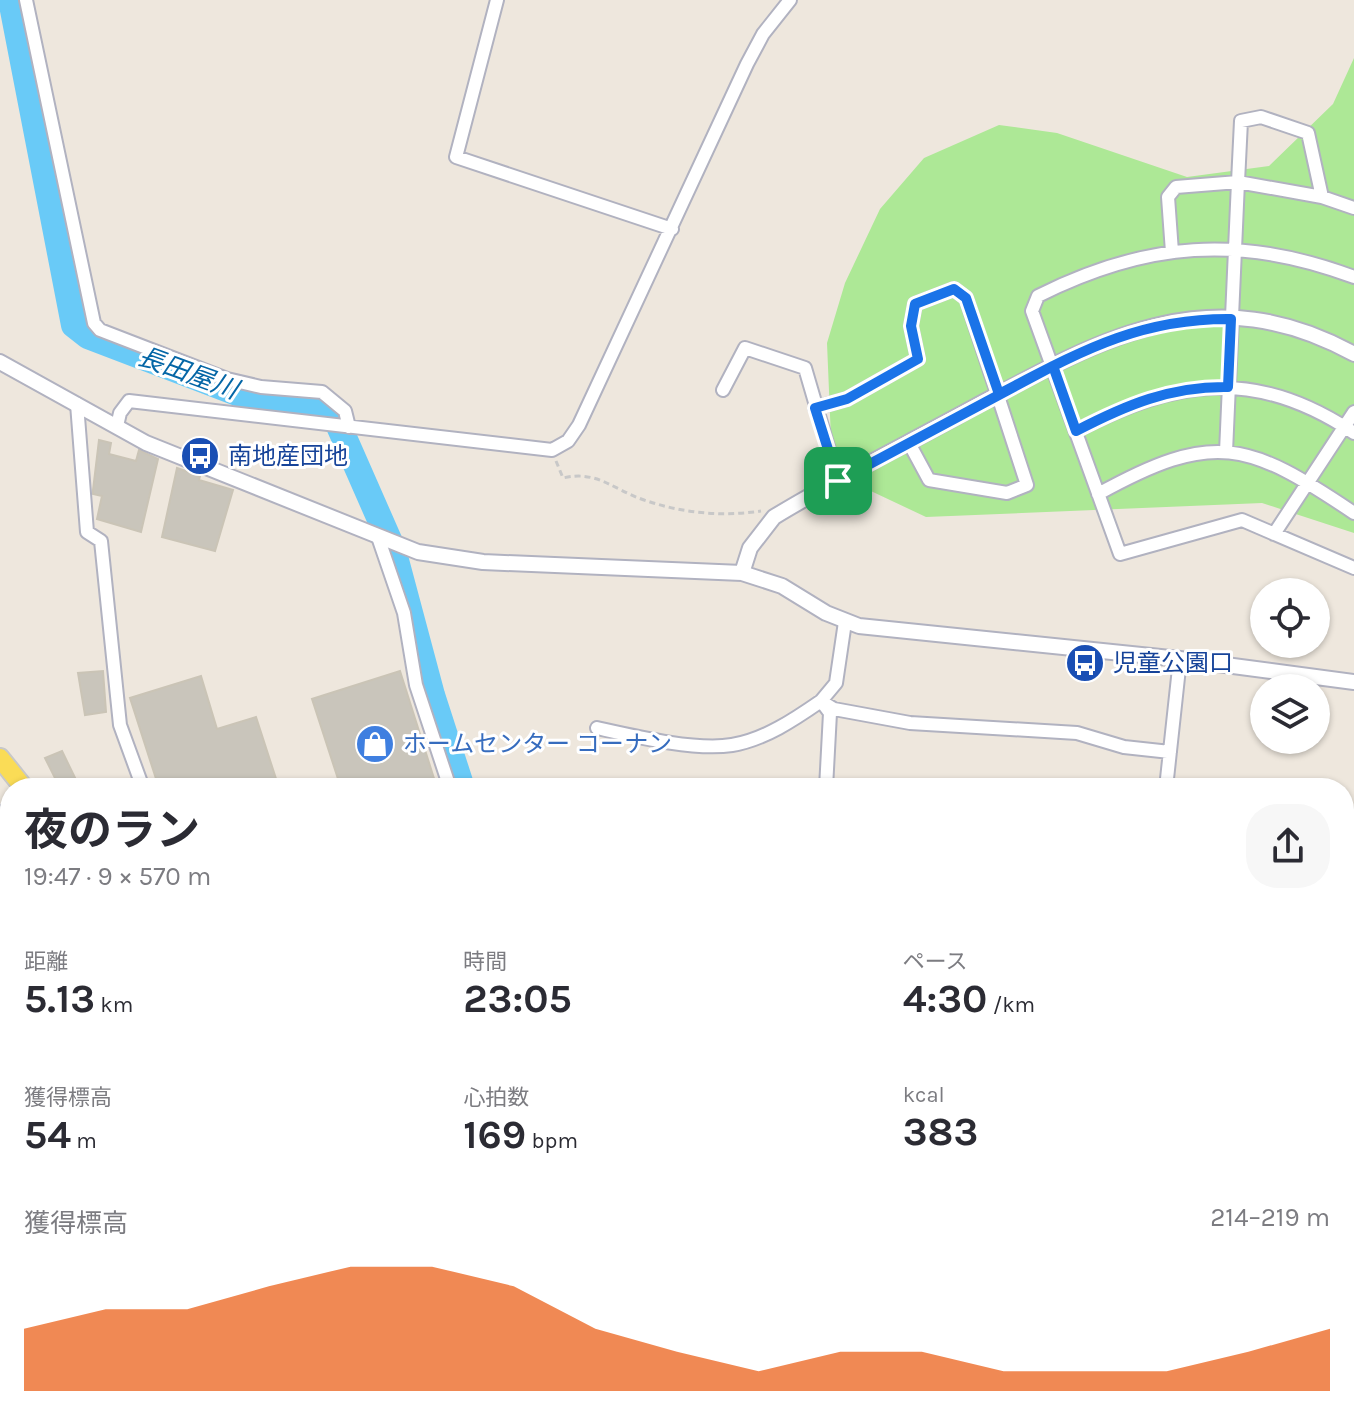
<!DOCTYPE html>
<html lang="ja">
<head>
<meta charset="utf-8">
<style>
	:root { --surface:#fff; --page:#f7f7f7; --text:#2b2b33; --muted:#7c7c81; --accent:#ea580c }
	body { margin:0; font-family:Karla,"Noto Sans JP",sans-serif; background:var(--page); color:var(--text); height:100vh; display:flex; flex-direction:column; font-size:30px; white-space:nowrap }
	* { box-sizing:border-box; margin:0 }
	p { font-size:26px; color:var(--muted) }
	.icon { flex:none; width:44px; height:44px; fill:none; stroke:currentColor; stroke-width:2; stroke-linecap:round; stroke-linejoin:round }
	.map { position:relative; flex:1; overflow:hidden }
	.side { position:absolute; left:0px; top:778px; width:1354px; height:648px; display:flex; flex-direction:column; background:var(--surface); border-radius:32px 32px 0 0; box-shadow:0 2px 6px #0004 }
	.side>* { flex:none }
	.controls { position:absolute; left:1250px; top:578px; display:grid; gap:16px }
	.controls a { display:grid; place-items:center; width:80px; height:80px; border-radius:50%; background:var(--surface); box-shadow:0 2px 6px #0004; font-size:40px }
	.pin { position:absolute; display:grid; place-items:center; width:68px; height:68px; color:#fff; margin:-34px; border-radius:16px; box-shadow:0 4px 12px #0006 }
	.round { display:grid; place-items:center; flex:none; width:84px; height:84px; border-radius:32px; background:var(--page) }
	.overview { display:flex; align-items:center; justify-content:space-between; height:136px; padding:0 24px }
	h1 { font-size:44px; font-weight:700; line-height:60px }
	.stats { display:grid; grid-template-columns:repeat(3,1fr); gap:12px; height:136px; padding:8px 24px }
	.stats div { display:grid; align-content:center }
	.stats b { font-size:40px; font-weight:700 }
	.stats small { font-size:22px; font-weight:400 }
	.stats p { font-size:22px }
	.chart { height:224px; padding:16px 24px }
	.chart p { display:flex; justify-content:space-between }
	.chart svg { width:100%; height:144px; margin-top:8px; fill:var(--accent); opacity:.7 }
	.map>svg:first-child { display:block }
	.green { fill:#ade896 }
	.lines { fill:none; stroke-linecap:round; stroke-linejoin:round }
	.river { stroke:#69caf7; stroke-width:26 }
	.building { fill:#c9c5bb; stroke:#cac4b6; stroke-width:2 }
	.minor-casing { stroke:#b1b2c0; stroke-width:16 }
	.tertiary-casing { stroke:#b1b2c0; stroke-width:18 }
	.primary-casing { stroke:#c8c8c8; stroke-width:22 }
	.path { stroke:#c8c8c8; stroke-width:3; stroke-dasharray:6 4; stroke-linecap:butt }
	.minor { stroke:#fff; stroke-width:12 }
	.tertiary { stroke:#fff; stroke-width:14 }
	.primary { stroke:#fadc56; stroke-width:18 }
	.route-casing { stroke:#fff; stroke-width:16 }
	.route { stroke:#1a73e8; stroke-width:10 }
	.labels { text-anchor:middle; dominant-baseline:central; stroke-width:6; stroke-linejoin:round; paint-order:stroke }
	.transit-label { font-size:24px; fill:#164399; stroke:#fff; text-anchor:start }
	.shop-label { font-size:24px; fill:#366cbe; stroke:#fff; text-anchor:start }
	.water-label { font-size:26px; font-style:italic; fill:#0466a6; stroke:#fff }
</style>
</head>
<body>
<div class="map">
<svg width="1354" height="1426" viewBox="0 0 1354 1426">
	<rect width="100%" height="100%" fill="#eee7dd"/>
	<path class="green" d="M1354 58V533L1262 503 926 517 856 484 831 439 827 343 845 283 880 209 924 158 999 125 1057 133 1187 177 1269 166 1333 104Z"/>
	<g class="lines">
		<path class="river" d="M11 0 74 325 88 336 240 394 321 403 335 417 393 549 432 695 462 788
			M1344 1102 1354 1107"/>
	</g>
	<path class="building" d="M99 440 111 443 109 454 136 461 139 450 158 459 141 532 97 519 102 496 93 494V490Z
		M177 468 200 476 199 480 233 490 215 551 162 537Z
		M103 671 106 712 85 715 78 673Z
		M400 671 437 788H341L312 699Z
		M201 676 217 729 256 717 279 788H159L130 698Z
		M62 751 80 788H60L45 758Z"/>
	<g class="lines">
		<g class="minor-casing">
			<path id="minor" d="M26 0 94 323 100 330 227 379 261 387 322 392 345 411 349 427
				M497 0 456 157 672 229
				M1172 252 1168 197 1176 187 1238 182 1241 121 1261 117 1308 133 1322 197
				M1354 277C1240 234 1146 242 1038 296L1032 311 1120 554 1242 520 1354 568
				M723 390 745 348 805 368 838 481
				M77 404 87 532 101 541 120 725 143 788
				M815 408 847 399 918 359 911 326 915 304 954 289 966 298 1027 485 1007 493 929 480 909 443
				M117 426 120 413 129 401 552 450 568 441 579 425 747 64 763 34 790 0
				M1076 431C1176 379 1256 367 1354 433
				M1226 452 1238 182 1322 197 1354 208
				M1098 494C1214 430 1247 441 1354 513
				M1274 534 1354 412
				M378 537 404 613 416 685 450 788
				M597 728C633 736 695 751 732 745 764 740 795 719 821 701L834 709 910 723 1077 733 1124 747 1170 752
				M826 788 830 713 821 701 836 683 845 622
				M1166 788 1180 659
				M0 814 10 807
				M0 828 10 839
				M1344 894 1354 893
				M1344 1111 1354 1116
				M0 1148 10 1140
				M0 1270 10 1272
				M1344 1283 1354 1284
				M1344 1409 1354 1408
				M381 1416 414 1426
				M944 1416 1062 1423 1212 1416
				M47 1426 53 1416
				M275 1426 278 1416"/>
		</g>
		<g class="tertiary-casing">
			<path id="tertiary" d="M0 362 146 443 418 552 483 562 742 573 782 586 826 613 859 626 1180 659 1354 682
				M742 573 750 548 774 517C833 481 895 450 956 417 1088 346 1204 271 1354 354
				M629 1416 630 1426"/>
		</g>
		<g class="primary-casing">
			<path id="primary" d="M0 758 24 788
				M737 1416 768 1426
				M804 1416 845 1426"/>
		</g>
		<path class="path" d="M556 461 563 478C597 470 612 489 644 500 682 513 721 517 761 511
			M0 996 10 990
			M0 1052 10 1046"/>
		<use href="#minor" class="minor"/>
		<use href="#tertiary" class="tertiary"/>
		<use href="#primary" class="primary"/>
	</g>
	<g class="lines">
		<g class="route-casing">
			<path id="route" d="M838 481 1053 366 1076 431C1126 405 1171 386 1228 387L1231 319C1138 318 1078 353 999 394L966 298 954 289 915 304 911 326 918 359 847 399 815 408 838 481"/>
		</g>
		<use href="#route" class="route"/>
	</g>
	<defs>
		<g id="bus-disc" transform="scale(2)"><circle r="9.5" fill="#1a4fb4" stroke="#fff"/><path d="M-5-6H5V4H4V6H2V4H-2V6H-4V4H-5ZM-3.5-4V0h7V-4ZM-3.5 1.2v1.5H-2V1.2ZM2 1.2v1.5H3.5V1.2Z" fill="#fff"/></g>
		<g id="shop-disc" transform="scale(2)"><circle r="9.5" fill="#3f7fe0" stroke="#fff"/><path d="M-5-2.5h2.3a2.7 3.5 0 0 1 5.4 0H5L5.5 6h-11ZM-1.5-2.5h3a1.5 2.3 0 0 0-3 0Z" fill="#fff"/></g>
	</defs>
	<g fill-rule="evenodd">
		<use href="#bus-disc" x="200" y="456"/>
		<use href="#bus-disc" x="1085" y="663"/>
		<use href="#shop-disc" x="375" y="744"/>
	</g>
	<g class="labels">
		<g class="transit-label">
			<text x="228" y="456">南地産団地</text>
			<text x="1113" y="663">児童公園口</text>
		</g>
		<g class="shop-label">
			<text x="403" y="744">ホームセンター コーナン</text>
		</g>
		<g class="water-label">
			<text transform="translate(188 373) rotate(20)">長田屋川</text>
		</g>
	</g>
</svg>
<div class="controls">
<a><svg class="icon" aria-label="locate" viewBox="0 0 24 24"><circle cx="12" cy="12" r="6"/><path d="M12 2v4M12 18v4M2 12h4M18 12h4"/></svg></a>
<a><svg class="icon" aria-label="layers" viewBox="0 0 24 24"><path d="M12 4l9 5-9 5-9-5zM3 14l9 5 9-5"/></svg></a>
</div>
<div class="pin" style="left:838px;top:481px;background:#1e9e55"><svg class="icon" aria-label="arrive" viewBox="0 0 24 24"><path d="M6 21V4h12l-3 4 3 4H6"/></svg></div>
<section class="side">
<div class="overview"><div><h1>夜のラン</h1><p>19:47 · 9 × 570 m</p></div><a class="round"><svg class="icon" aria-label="share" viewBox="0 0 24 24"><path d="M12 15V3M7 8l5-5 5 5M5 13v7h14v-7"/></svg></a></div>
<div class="stats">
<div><p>距離</p><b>5.13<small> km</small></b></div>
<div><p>時間</p><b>23:05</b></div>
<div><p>ペース</p><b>4:30<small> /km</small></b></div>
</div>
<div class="stats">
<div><p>獲得標高</p><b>54<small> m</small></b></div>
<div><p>心拍数</p><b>169<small> bpm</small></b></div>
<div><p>kcal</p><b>383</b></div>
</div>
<div class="chart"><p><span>獲得標高</span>214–219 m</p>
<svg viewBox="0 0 160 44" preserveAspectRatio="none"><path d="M0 44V25L10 19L20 19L30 12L40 6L50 6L60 12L70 25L80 32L90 38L100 32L110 32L120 38L130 38L140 38L150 32L160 25V44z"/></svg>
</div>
</section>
</div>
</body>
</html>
